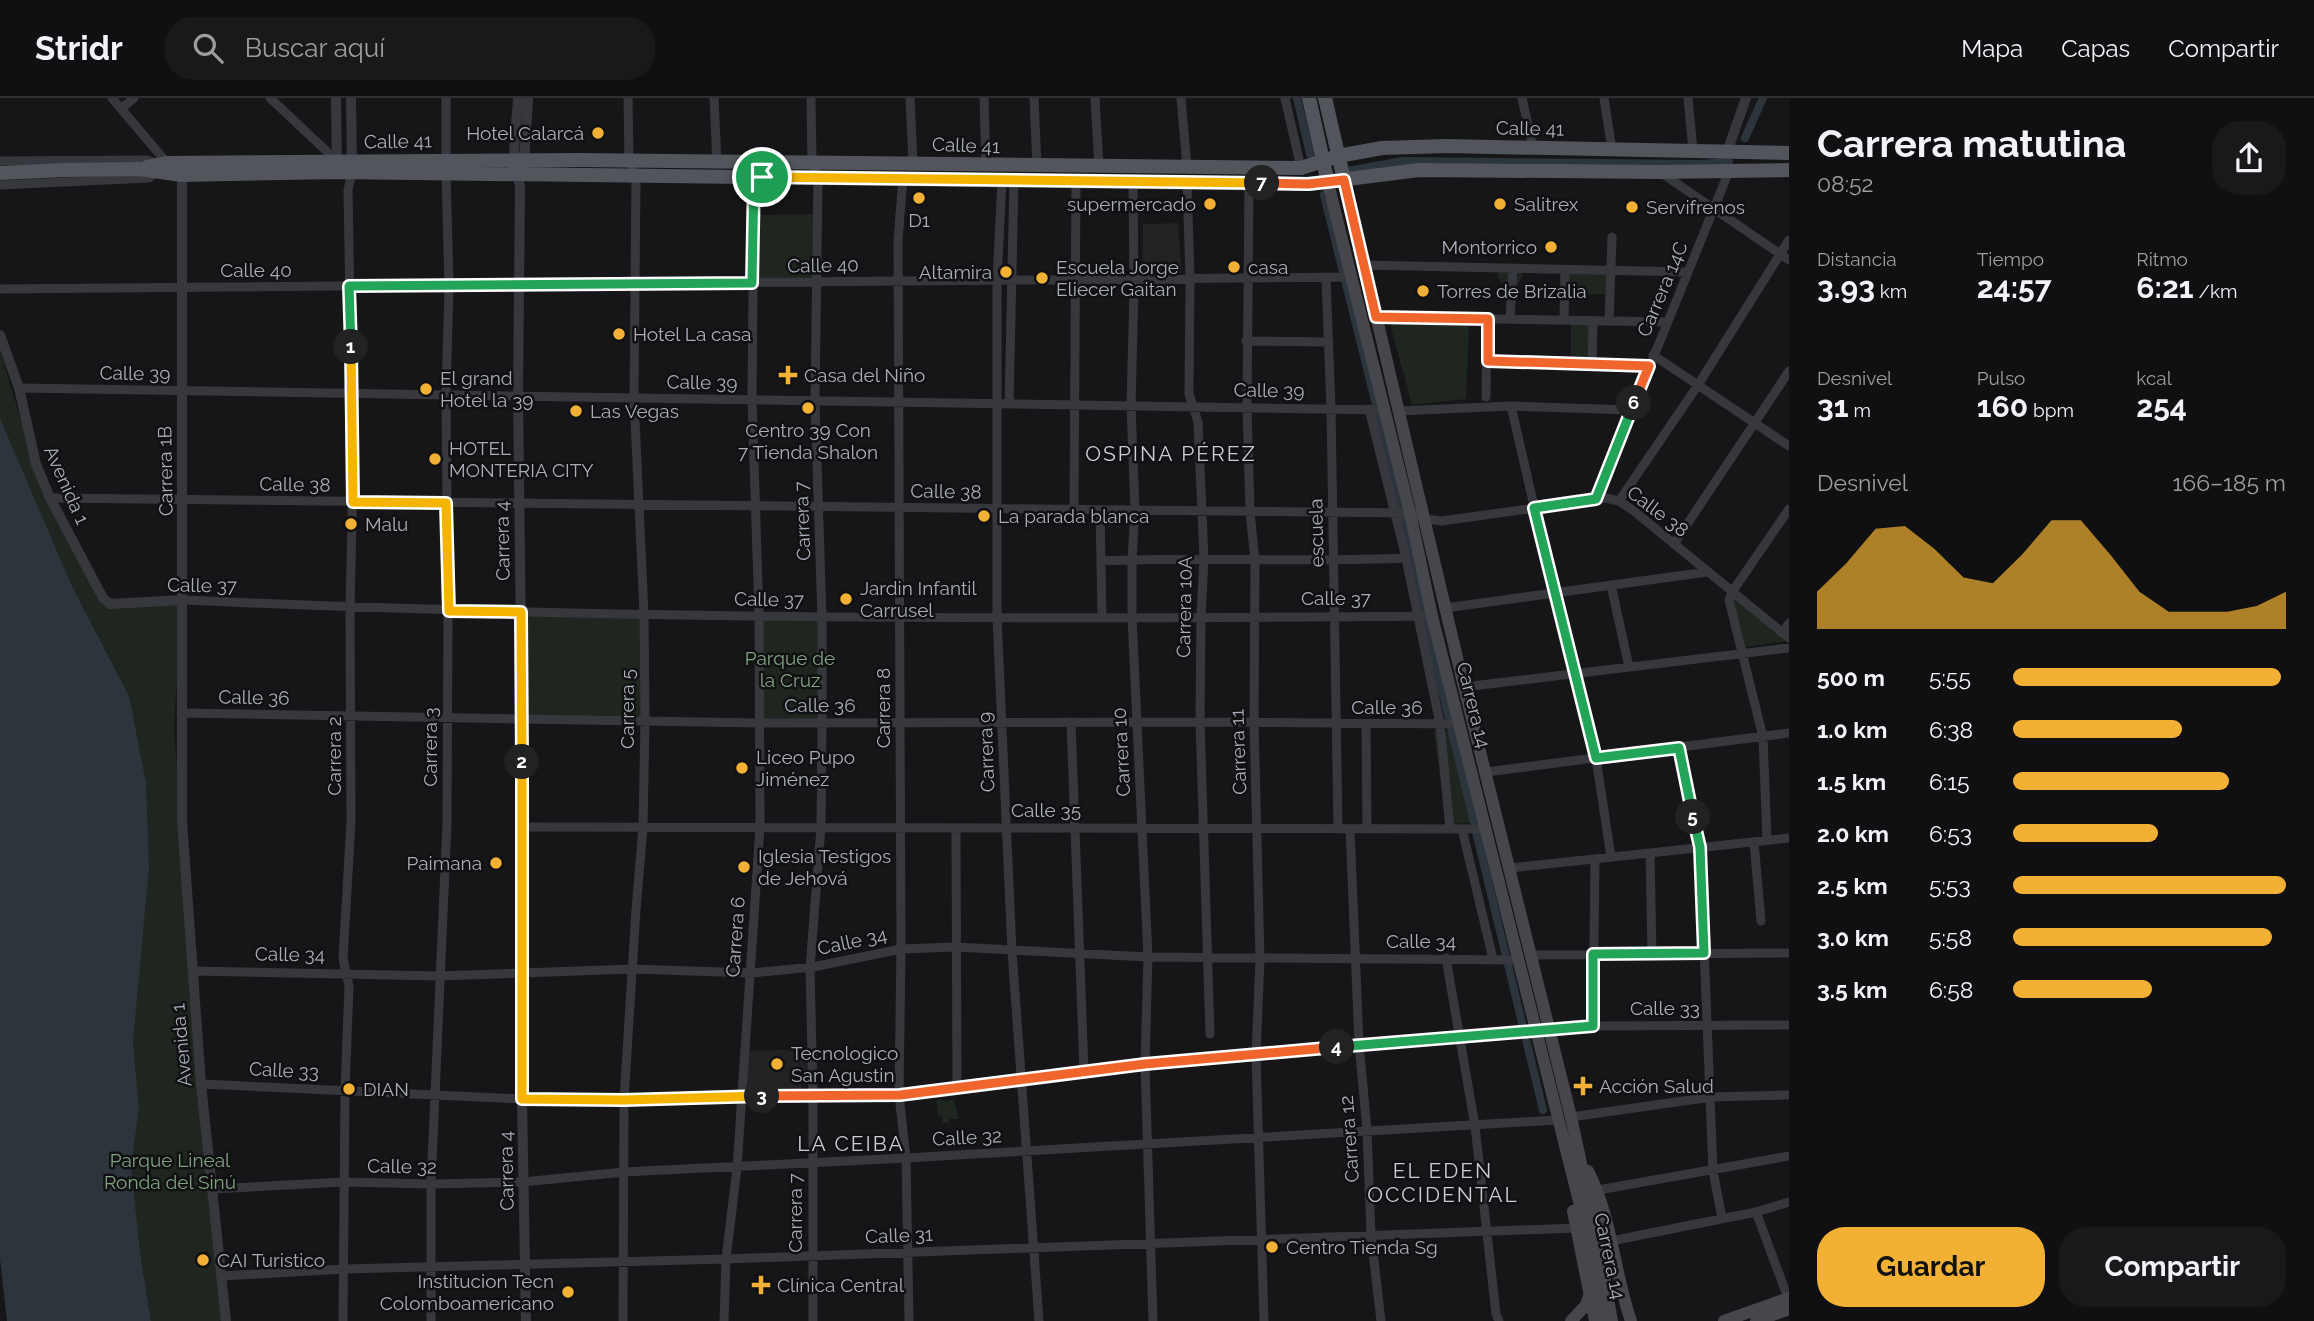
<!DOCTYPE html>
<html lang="es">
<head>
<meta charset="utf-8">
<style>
	:root { --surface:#101012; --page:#19191b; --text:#f1f3f6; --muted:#9c9d9f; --line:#303032; --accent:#f2b134 }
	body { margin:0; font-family:Raleway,sans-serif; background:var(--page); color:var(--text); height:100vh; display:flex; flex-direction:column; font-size:26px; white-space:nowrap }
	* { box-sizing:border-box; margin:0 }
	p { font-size:23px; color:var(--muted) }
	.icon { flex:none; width:38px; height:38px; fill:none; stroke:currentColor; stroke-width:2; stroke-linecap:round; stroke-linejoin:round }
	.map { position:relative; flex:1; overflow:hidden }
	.panel { display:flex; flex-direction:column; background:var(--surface); width:525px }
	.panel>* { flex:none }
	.pin { position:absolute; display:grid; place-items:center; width:60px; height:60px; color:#fff; margin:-30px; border:4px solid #fff; border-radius:50%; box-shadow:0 2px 7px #0007 }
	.km { position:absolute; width:35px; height:35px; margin:-18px; border-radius:50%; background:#222; color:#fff; font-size:19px; line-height:35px; text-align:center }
	.round { display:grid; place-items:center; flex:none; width:74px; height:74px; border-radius:28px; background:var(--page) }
	.overview { display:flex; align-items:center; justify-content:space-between; height:119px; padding:0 28px }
	h1 { font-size:38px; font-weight:700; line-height:52px }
	.figures { display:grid; grid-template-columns:repeat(3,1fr); gap:10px; height:119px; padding:7px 28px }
	.figures div { display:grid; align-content:center }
	.figures b { font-size:30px; font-weight:700 }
	.figures small { font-size:19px; font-weight:400 }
	.figures p { font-size:19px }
	.chart { height:196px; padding:14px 28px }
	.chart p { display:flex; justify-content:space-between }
	.chart svg { width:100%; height:126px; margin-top:7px; fill:var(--accent); opacity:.7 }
	.button { display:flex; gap:14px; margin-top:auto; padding:14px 28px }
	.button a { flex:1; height:80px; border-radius:28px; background:var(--accent); color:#111; font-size:28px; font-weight:700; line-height:80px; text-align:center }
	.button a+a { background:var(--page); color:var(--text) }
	ul { padding:0 28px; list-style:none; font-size:23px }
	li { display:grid; grid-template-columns:112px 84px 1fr; align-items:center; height:52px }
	li i { height:18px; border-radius:9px; background:var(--accent) }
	header { display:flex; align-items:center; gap:42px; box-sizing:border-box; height:98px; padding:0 35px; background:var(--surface); border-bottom:2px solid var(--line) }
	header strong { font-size:33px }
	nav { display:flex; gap:38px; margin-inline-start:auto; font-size:24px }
	.search { width:490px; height:63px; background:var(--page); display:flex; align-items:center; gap:18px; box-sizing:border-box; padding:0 24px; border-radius:28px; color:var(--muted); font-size:26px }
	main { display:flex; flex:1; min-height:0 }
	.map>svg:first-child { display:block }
	.built { fill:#222225 }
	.green { fill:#1e261f }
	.water { fill:#2c353c }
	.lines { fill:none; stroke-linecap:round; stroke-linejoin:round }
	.canal { stroke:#2c353c; stroke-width:8 }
	.minor { stroke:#37383d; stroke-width:9 }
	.tertiary { stroke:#37383d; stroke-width:10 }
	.secondary { stroke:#45474d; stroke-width:12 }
	.primary { stroke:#53555c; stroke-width:14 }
	.secondary-bridge { stroke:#45474d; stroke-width:12 }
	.split-1-casing { stroke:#fff; stroke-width:14 }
	.split-2-casing { stroke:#fff; stroke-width:14 }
	.split-3-casing { stroke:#fff; stroke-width:14 }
	.split-4-casing { stroke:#fff; stroke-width:14 }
	.split-5-casing { stroke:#fff; stroke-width:14 }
	.split-6-casing { stroke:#fff; stroke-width:14 }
	.split-7-casing { stroke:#fff; stroke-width:14 }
	.split-8-casing { stroke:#fff; stroke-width:14 }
	.split-1 { stroke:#22a559; stroke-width:9 }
	.split-2 { stroke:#f5b400; stroke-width:9 }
	.split-3 { stroke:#f5b400; stroke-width:9 }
	.split-4 { stroke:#f0652b; stroke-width:9 }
	.split-5 { stroke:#22a559; stroke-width:9 }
	.split-6 { stroke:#22a559; stroke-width:9 }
	.split-7 { stroke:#f0652b; stroke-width:9 }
	.split-8 { stroke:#f5b400; stroke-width:9 }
	.poi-dot { fill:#f2b134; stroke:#111113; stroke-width:2.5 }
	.labels { text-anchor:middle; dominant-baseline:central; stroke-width:5; stroke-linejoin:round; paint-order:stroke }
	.street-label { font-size:19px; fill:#a8adb8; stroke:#111113 }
	.poi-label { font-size:19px; fill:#a8adb8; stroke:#111113; text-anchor:start }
	.park-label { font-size:19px; fill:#7fa381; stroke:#111113 }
	.neighbourhood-label { font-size:21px; letter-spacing:2px; fill:#c9ccd4; stroke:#111113 }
</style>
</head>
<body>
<header>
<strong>Stridr</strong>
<div class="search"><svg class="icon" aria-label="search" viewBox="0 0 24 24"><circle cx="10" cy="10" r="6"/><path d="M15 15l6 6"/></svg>Buscar aquí</div>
<nav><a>Mapa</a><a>Capas</a><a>Compartir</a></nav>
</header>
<main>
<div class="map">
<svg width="1789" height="1223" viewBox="0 0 1789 1223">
	<rect width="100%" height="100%" fill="#161618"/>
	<path class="built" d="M1178 125 1182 175 1142 173 1143 126Z
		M811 951V979L801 980 802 998H741L745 953Z"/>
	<path class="green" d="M816 116 814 181 754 183 755 117Z
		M1507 171 1518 172 1523 177 1518 187 1512 186 1511 204H1506L1503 189 1497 176Z
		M1565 176H1609V196H1565Z
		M1571 224 1591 225V263H1571Z
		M1390 226 1469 227 1466 301 1412 307Z
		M0 252 31 356 104 505 182 504 174 628 191 873 223 1223H151L141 1161 131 1070 139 1010 133 943 129 598 72 488 0 320Z
		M1732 499 1788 543 1745 549Z
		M525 518 640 519 641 621 524 617Z
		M760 521H820V621L760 622Z
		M1434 633H1456L1478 725 1446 726Z
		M942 1001 943 1003 954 1002 959 1021H949V1025H942V1019L938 1018 936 1002Z"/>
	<path class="water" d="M0 320 72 488 129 598 146 685 149 769 133 943 139 1010 131 1070 141 1161 151 1223H7L0 1161Z"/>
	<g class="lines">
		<path class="canal" d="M1297 0 1310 56
			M1745 40 1763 0
			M1347 73 1403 63 1700 66 1729 64
			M1324 97 1401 408 1422 509 1543 1012"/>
		<path class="minor" d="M112 0 167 65
			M270 0 336 62
			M714 0 717 66
			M811 0 812 64 818 80 815 303 822 520V624L821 729 810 870 813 998V1223
			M910 0 913 65 911 68
			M984 0 986 68
			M1034 0 1037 69
			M1095 0 1099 68
			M1181 0 1187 69
			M1285 0 1301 70
			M1522 0 1533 49
			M1604 0 1612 52
			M1688 0 1693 53
			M121 11 134 0
			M446 62V0
			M0 63 147 62 158 66
			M1660 74 1789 162
			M903 79 898 142 901 851 899 997 906 1060 909 1223
			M1002 82 997 183V519L1012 854 1039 1223
			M1133 83 1134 192 1131 308 1135 412 1132 462V519L1148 859 1145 966 1153 1223
			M1187 84 1190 181 1189 296 1198 324 1204 461 1201 518 1200 624 1210 936
			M1249 85 1247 309 1250 414 1255 463 1254 624 1260 860 1256 958 1264 1223
			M0 87 149 80 155 74
			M1364 167 1688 174
			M1326 180 1331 311 1338 731
			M0 191 1351 179
			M1376 219 1667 224
			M1510 221 1513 170
			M1564 222 1565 172
			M1609 223 1612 139
			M1246 243 1329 244
			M1653 257 1789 348
			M1488 263 1649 268
			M1592 266 1593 223
			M19 290 1384 312
			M1486 299 1487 221
			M1009 306 1014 82
			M1511 308 1554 495 1596 660 1611 759
			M1369 311 1406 460 1440 626 1450 731
			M1399 313 1511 308 1631 312
			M50 400 1410 415 1425 421 1442 423 1606 400 1619 403 1634 413 1789 540
			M1596 401 1729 73
			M1619 403 1698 287 1789 142
			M1074 412 1076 82
			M1100 412 1102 519
			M1674 446 1789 273
			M1102 463C1203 458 1304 465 1406 460
			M1611 487 1629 569
			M183 502C599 521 1015 522 1432 518
			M1445 510 1707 474
			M1782 535 1789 525
			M1464 589 1789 550
			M181 615 760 625 1200 624 1459 626
			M1071 624 1084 973
			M1366 626 1367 731
			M1679 650 1700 749 1713 1073 1722 1120
			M1486 674 1789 635
			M522 729 1486 731
			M956 730 957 991
			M1350 731 1359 946 1367 1032 1371 1137 1381 1223
			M1462 731 1493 861
			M1767 742 1763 639 1729 502 1732 494 1789 411
			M1754 744 1761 823
			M1650 755 1652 856
			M1510 770 1789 740
			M1531 857 1789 855
			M1446 860 1475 1028 1496 1216 1499 1223
			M193 873 439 878 632 871 751 875 813 869 901 851 955 849 1148 859 1518 862
			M1593 928 1595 761
			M201 986 522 1001 624 1002 899 997 1145 966 1535 931 1593 928 1789 927
			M1571 1019 1711 999 1789 997
			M211 1091 344 1084 431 1086 523 1084 624 1074 906 1060 1557 1022
			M1598 1092 1789 1058
			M1756 1114 1788 1200
			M1611 1143 1756 1114 1789 1104
			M222 1178 345 1171 726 1161 1576 1130
			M343 1223 345 993 349 888 343 861 351 724 350 510 353 381 348 92 352 74
			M431 1223V1086L447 726 448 514 446 297 449 187 446 76
			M623 1223 624 1002 636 812 643 729 645 623 644 516 634 300 636 78 629 63 628 0
			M724 1223 726 1161 737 1070 760 729 759 518 752 302 754 79"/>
		<path class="tertiary" d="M336 0 337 71
			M351 0 352 71
			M518 0C517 27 509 62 520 87L518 298 522 621V1001L526 1223
			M1727 54 1746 0
			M524 67 528 0
			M182 77V723L201 986 226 1223
			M0 237 19 290 36 366 50 400 103 500 110 506 183 502"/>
		<path class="secondary" d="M1344 82 1464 589 1571 1019 1596 1134
			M1328 85 1410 415 1432 518 1587 1135 1604 1223
			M1588 1073C1612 1119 1614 1174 1631 1223
			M1573 1113 1595 1223
			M1571 1223 1586 1207 1590 1195
			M1724 1223 1789 1200
			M1756 1223 1789 1211"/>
		<path class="primary" d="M1309 0 1328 85
			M1325 0 1344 82
			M147 69 167 65 578 62 1301 70 1338 58 1382 50 1446 48 1789 55
			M0 75 65 72 139 71 182 77 337 74 1308 86 1419 72 1660 74 1789 72"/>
		<path class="secondary-bridge" d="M1596 1134 1612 1223"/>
	</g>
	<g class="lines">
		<g class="split-1-casing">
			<path id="split-1" d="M351 249 349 188 752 185 754 79H762"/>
		</g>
		<g class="split-2-casing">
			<path id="split-2" d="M351 249 353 404 446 405 449 513 521 514 522 664"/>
		</g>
		<g class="split-3-casing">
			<path id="split-3" d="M522 664V1001L624 1002 762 998"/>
		</g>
		<g class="split-4-casing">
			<path id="split-4" d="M762 998 900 997 1145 966 1337 949"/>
		</g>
		<g class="split-5-casing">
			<path id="split-5" d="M1337 949 1593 928V856L1704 855 1700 749 1693 719"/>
		</g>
		<g class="split-6-casing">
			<path id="split-6" d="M1634 305 1596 401 1534 410 1596 660 1679 650 1693 719"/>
		</g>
		<g class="split-7-casing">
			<path id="split-7" d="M1262 85 1308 86 1344 82 1376 219 1488 221V263L1649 268 1634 305"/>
		</g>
		<g class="split-8-casing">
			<path id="split-8" d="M762 79 1262 85"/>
		</g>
		<use href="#split-1" class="split-1"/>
		<use href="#split-2" class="split-2"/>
		<use href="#split-3" class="split-3"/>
		<use href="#split-4" class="split-4"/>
		<use href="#split-5" class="split-5"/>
		<use href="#split-6" class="split-6"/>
		<use href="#split-7" class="split-7"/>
		<use href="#split-8" class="split-8"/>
	</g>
	<g class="poi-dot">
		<circle cx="598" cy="35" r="7"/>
		<circle cx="919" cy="100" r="7"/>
		<circle cx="1210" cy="106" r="7"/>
		<circle cx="1500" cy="106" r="7"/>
		<circle cx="1632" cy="109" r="7"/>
		<circle cx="1551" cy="149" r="7"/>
		<circle cx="1234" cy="169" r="7"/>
		<circle cx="1006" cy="174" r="7"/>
		<circle cx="1042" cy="180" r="7"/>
		<circle cx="1423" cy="193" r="7"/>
		<circle cx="619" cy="236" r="7"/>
		<path d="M784.5 266.5h7v7h7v7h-7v7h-7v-7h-7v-7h7z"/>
		<circle cx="426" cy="291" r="7"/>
		<circle cx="808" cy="310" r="7"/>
		<circle cx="576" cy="313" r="7"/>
		<circle cx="435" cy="361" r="7"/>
		<circle cx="984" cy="418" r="7"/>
		<circle cx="351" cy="426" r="7"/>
		<circle cx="846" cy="501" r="7"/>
		<circle cx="742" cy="670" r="7"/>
		<circle cx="496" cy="765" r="7"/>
		<circle cx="744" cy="769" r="7"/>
		<circle cx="777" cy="966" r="7"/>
		<path d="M1579.5 977.5h7v7h7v7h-7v7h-7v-7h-7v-7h7z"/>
		<circle cx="349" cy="991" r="7"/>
		<circle cx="1272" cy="1149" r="7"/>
		<circle cx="203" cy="1162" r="7"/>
		<path d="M757.5 1176.5h7v7h7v7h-7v7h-7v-7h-7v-7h7z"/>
		<circle cx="568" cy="1194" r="7"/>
	</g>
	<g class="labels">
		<g class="street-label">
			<text transform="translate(1530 30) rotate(1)">Calle 41</text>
			<text transform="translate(398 43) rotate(-1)">Calle 41</text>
			<text transform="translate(966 47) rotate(2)">Calle 41</text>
			<text transform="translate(823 167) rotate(-1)">Calle 40</text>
			<text x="256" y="172">Calle 40</text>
			<text transform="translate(1662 191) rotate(-67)">Carrera 14C</text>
			<text transform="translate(135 275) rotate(1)">Calle 39</text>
			<text transform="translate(702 284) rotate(1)">Calle 39</text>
			<text transform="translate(1269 292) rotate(1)">Calle 39</text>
			<text transform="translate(165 373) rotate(-91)">Carrera 1B</text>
			<text transform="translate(295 386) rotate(1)">Calle 38</text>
			<text transform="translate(67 387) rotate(66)">Avenida 1</text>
			<text transform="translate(946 393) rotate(1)">Calle 38</text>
			<text transform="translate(1658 413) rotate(37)">Calle 38</text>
			<text transform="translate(802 423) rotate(-92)">Carrera 7</text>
			<text transform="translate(1316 435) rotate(-91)">escuela</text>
			<text transform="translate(502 443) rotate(-91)">Carrera 4</text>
			<text transform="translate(202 487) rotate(1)">Calle 37</text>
			<text x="1336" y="500">Calle 37</text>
			<text transform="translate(769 501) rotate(1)">Calle 37</text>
			<text transform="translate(1184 509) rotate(-89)">Carrera 10A</text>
			<text transform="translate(254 599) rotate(1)">Calle 36</text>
			<text x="820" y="607">Calle 36</text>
			<text transform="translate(1474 607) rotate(76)">Carrera 14</text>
			<text x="1387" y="609">Calle 36</text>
			<text transform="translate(883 610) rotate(-90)">Carrera 8</text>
			<text transform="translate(627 611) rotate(-90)">Carrera 5</text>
			<text transform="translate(430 649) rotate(-90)">Carrera 3</text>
			<text transform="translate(986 654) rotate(-92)">Carrera 9</text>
			<text transform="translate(1121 654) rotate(-93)">Carrera 10</text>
			<text transform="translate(1238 654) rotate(-92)">Carrera 11</text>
			<text transform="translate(334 658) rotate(-90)">Carrera 2</text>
			<text x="1046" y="712">Calle 35</text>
			<text transform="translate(735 839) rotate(-86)">Carrera 6</text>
			<text transform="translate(852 843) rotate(-12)">Calle 34</text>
			<text x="1421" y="843">Calle 34</text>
			<text transform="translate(290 856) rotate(1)">Calle 34</text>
			<text x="1665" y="910">Calle 33</text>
			<text transform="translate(181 947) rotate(-95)">Avenida 1</text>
			<text transform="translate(284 972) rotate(3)">Calle 33</text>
			<text transform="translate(967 1039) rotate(-3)">Calle 32</text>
			<text transform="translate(1349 1041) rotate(-94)">Carrera 12</text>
			<text transform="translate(402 1068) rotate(1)">Calle 32</text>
			<text transform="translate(506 1073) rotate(-91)">Carrera 4</text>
			<text transform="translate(795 1115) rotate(-90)">Carrera 7</text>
			<text transform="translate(899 1137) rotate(-2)">Calle 31</text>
			<text transform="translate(1610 1158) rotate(78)">Carrera 14</text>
		</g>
		<g class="poi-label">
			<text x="584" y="35" text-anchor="end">Hotel Calarcá</text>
			<text x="1196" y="106" text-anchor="end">supermercado</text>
			<text x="1514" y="106">Salitrex</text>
			<text x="1646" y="109">Servifrenos</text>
			<text x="919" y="122" text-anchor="middle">D1</text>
			<text x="1537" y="149" text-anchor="end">Montorrico</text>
			<text x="1056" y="169">Escuela Jorge<tspan x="1056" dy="22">Eliecer Gaitan</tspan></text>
			<text x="1248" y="169">casa</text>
			<text x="992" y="174" text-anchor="end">Altamira</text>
			<text x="1437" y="193">Torres de Brizalia</text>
			<text x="633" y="236">Hotel La casa</text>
			<text x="804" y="277">Casa del Niño</text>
			<text x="440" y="280">El grand<tspan x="440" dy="22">Hotel la 39</tspan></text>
			<text x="590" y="313">Las Vegas</text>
			<text x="808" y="332" text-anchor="middle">Centro 39 Con<tspan x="808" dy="22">7 Tienda Shalon</tspan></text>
			<text x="449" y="350">HOTEL<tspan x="449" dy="22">MONTERIA CITY</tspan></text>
			<text x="998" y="418">La parada blanca</text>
			<text x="365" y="426">Malu</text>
			<text x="860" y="490">Jardin Infantil<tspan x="860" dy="22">Carrusel</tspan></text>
			<text x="756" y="659">Liceo Pupo<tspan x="756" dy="22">Jiménez</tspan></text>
			<text x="758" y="758">Iglesia Testigos<tspan x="758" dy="22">de Jehová</tspan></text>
			<text x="482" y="765" text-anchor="end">Paimana</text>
			<text x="791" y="955">Tecnologico<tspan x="791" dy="22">San Agustin</tspan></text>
			<text x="1599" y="988">Acción Salud</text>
			<text x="363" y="991">DIAN</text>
			<text x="1286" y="1149">Centro Tienda Sg</text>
			<text x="217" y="1162">CAI Turistico</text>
			<text x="554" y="1183" text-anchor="end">Institucion Tecn<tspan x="554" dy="22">Colomboamericano</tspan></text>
			<text x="777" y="1187">Clínica Central</text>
		</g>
		<g class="park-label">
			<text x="790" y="560">Parque de<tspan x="790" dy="22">la Cruz</tspan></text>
			<text x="170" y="1062">Parque Lineal<tspan x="170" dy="22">Ronda del Sinú</tspan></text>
		</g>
		<g class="neighbourhood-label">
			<text x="1171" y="355">OSPINA PÉREZ</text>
			<text x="851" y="1045">LA CEIBA</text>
			<text x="1443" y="1072">EL EDEN<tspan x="1443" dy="24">OCCIDENTAL</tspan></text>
		</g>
	</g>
</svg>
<div class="pin" style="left:762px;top:79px;background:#1e9e55"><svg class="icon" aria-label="arrive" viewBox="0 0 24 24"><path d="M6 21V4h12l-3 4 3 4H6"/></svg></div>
<b class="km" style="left:351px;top:249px">1</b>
<b class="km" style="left:522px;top:664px">2</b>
<b class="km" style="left:762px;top:998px">3</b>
<b class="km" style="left:1337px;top:949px">4</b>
<b class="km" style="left:1693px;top:719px">5</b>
<b class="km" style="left:1634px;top:305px">6</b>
<b class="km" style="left:1262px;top:85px">7</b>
</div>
<section class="panel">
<div class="overview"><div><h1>Carrera matutina</h1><p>08:52</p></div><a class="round"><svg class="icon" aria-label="share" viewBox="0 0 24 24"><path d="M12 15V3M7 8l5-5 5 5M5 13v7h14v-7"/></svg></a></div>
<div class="figures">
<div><p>Distancia</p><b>3.93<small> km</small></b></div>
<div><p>Tiempo</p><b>24:57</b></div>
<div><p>Ritmo</p><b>6:21<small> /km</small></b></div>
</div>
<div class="figures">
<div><p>Desnivel</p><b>31<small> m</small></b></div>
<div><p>Pulso</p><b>160<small> bpm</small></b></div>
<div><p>kcal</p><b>254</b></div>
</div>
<div class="chart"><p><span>Desnivel</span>166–185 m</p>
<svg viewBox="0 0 160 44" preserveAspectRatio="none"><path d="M0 44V31L10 21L20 9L30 8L40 16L50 26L60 28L70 18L80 6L90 6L100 18L110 31L120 38L130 38L140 38L150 36L160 31V44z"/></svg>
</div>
<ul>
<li><b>500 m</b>5:55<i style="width:98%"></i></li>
<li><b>1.0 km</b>6:38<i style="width:62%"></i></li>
<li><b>1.5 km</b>6:15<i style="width:79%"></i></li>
<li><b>2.0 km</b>6:53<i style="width:53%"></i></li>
<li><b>2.5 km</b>5:53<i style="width:100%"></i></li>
<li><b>3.0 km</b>5:58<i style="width:95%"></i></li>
<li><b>3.5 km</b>6:58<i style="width:51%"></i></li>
</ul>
<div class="button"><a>Guardar</a><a>Compartir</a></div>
</section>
</main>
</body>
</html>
